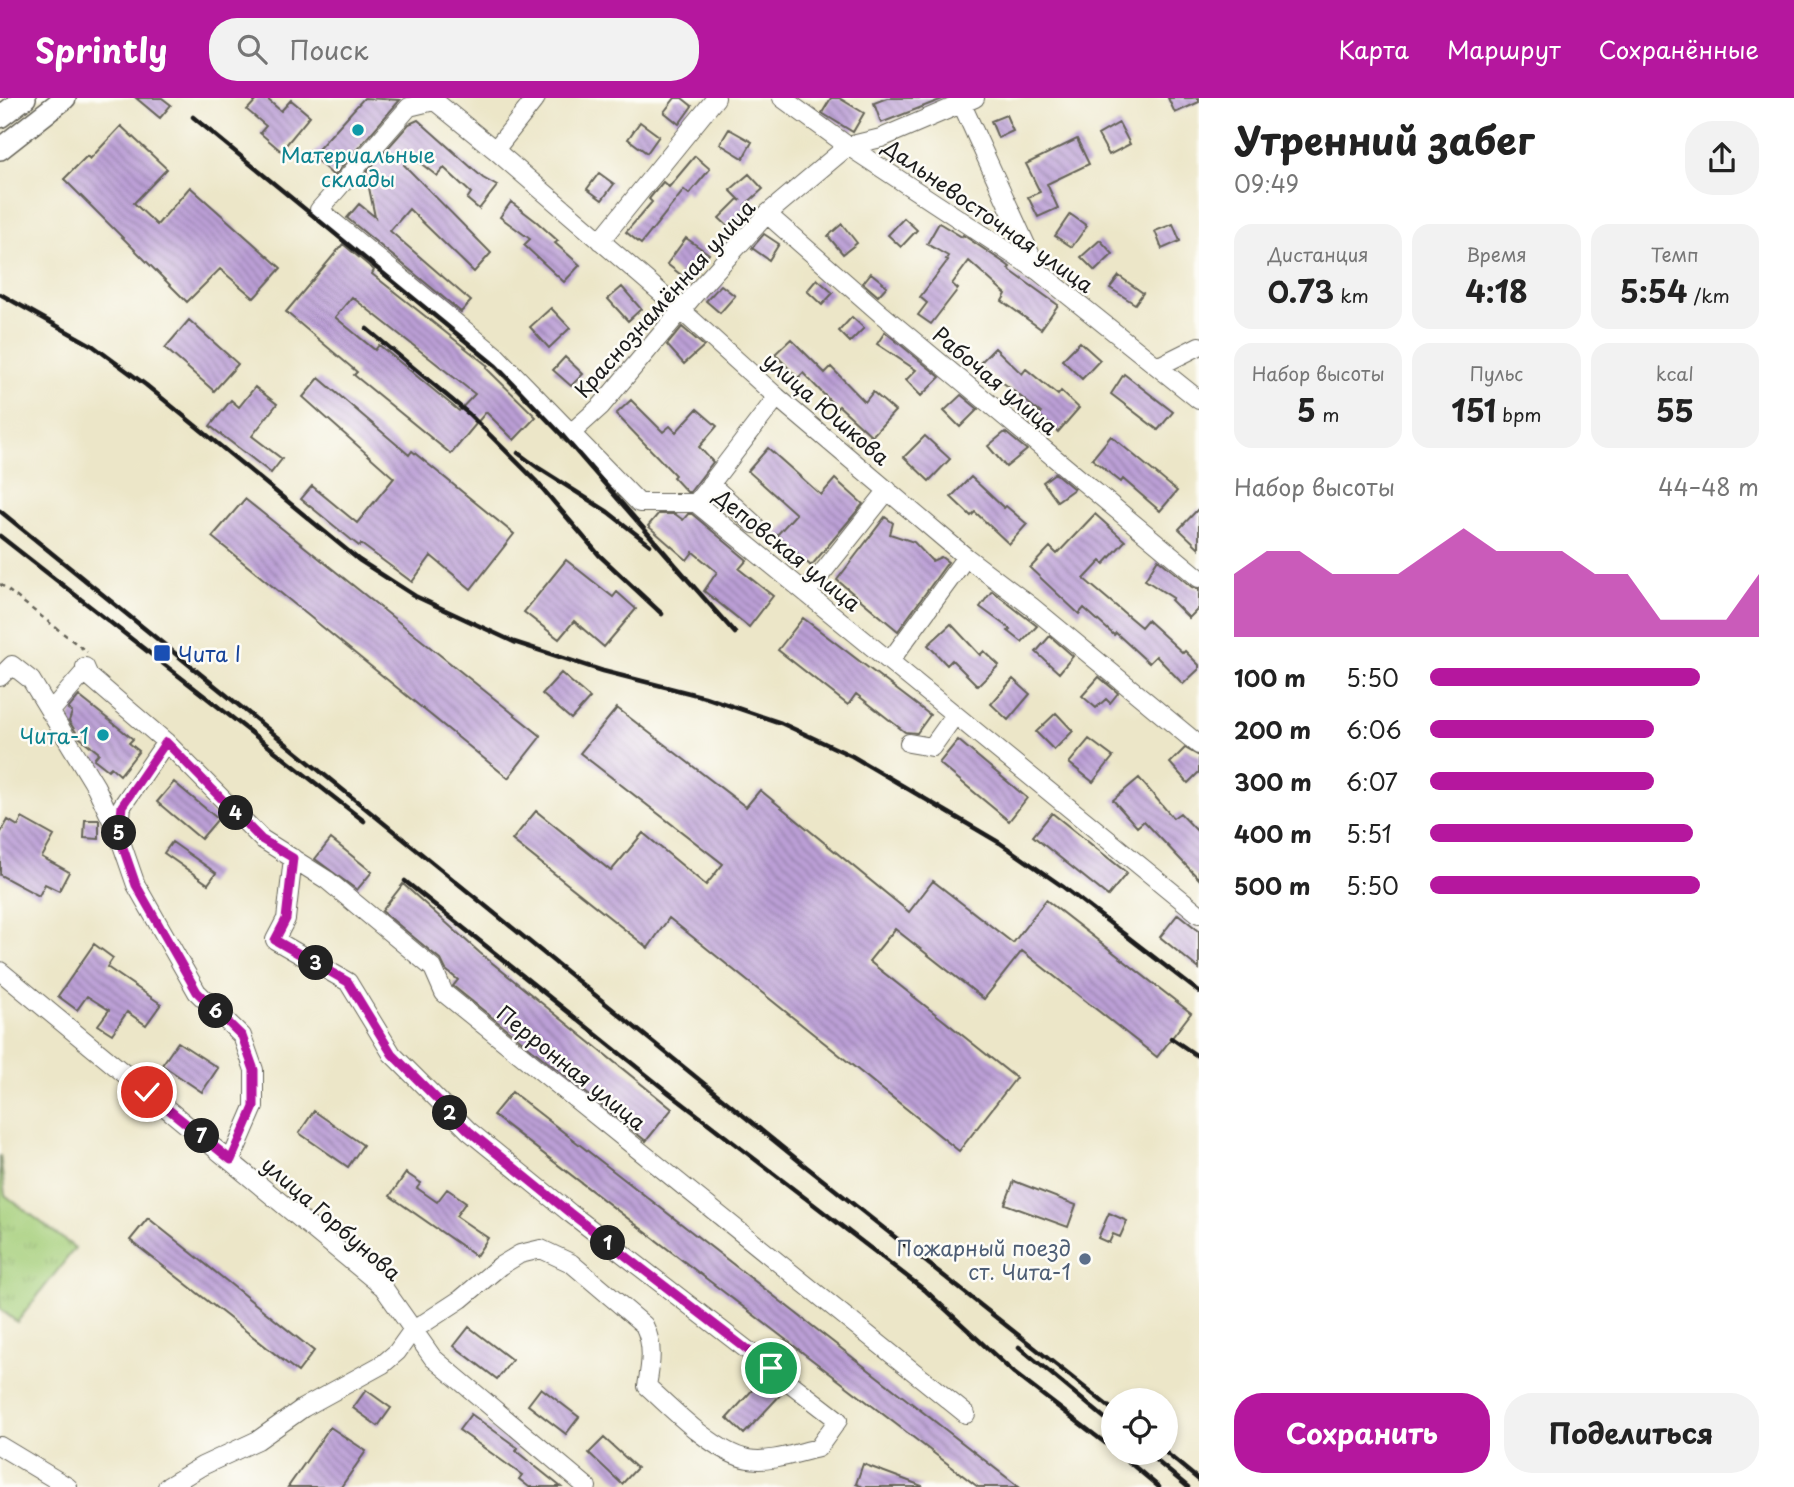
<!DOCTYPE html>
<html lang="ru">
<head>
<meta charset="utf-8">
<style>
	:root { --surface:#fff; --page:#f2f2f2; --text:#222; --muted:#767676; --accent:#b5179e }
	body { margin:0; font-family:"Playpen Sans",sans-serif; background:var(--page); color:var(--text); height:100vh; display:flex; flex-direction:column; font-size:26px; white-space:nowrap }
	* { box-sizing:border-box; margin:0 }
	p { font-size:23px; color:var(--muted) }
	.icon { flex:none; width:38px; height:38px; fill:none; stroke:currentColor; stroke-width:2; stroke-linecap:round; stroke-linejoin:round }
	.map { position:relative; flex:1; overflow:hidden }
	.drawer { display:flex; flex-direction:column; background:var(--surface); width:595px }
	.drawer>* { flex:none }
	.tools { position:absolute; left:1101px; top:1290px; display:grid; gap:14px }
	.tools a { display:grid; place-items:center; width:77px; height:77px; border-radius:50%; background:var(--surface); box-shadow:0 4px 10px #0003; font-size:35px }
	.pin { position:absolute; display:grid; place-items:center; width:60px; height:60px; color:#fff; margin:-30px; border:4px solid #fff; border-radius:50%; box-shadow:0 2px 7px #0007 }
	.km { position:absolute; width:35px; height:35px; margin:-18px; border-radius:50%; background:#222; color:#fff; font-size:19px; line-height:35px; text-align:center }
	.round { display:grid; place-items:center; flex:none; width:74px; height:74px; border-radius:28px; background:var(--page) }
	.headline { display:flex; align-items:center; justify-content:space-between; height:119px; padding:0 35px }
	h1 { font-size:38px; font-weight:700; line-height:52px }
	.stats { display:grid; grid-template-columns:repeat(3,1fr); gap:10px; height:119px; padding:7px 35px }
	.stats div { display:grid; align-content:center; border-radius:18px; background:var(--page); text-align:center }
	.stats b { font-size:30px; font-weight:700 }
	.stats small { font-size:19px; font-weight:400 }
	.stats p { font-size:19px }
	.chart { height:196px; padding:14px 35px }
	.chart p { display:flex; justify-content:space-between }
	.chart svg { width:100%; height:126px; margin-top:7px; fill:var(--accent); opacity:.7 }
	.primary-button { display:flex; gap:14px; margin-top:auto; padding:14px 35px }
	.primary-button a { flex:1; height:80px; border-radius:28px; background:var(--accent); color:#fff; font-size:28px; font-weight:700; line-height:80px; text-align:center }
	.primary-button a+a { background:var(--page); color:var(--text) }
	ul { padding:0 35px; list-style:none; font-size:23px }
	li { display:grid; grid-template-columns:112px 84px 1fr; align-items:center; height:52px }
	li i { height:18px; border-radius:9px; background:var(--accent) }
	header { display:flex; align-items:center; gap:42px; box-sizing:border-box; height:98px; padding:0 35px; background:var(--accent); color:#fff }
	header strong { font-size:33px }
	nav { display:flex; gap:38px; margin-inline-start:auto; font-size:24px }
	.search { width:490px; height:63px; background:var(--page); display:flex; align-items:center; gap:18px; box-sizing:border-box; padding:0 24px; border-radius:28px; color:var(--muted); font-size:26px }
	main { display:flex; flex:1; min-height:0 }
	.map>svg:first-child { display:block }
	.park { fill:url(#park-tufts); stroke:#61764c; stroke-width:2 }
	.building { fill:url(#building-back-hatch); fill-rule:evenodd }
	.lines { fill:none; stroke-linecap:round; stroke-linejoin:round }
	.minor-casing { stroke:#656358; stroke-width:20 }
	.major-casing { stroke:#656358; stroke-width:24 }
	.path { stroke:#656358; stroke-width:2.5; stroke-dasharray:5 5; stroke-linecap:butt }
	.minor { stroke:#fff; stroke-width:18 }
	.major { stroke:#fff; stroke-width:21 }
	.rail { stroke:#1c1c1c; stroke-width:4.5 }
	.route-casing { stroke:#fff; stroke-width:14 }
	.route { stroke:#b5179e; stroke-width:9 }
	.culture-dot { fill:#0f9aa8; stroke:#fdfcf7; stroke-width:2.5 }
	.transit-dot { fill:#1a4fb4; stroke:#fdfcf7; stroke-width:2.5 }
	.service-dot { fill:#5c6f8a; stroke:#fdfcf7; stroke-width:2.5 }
	.labels { text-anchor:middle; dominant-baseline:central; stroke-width:5; stroke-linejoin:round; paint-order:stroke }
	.culture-label { font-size:21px; fill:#0d838f; stroke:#fdfcf7 }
	.street-label { font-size:21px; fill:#1c1c1c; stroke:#fdfcf7 }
	.transit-label { font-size:21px; fill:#164399; stroke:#fdfcf7; text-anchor:start }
	.service-label { font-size:21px; fill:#4e5e75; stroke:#fdfcf7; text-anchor:end }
</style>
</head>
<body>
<header>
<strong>Sprintly</strong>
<div class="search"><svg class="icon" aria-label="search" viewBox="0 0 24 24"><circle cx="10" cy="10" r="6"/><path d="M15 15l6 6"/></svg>Поиск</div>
<nav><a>Карта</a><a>Маршрут</a><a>Сохранённые</a></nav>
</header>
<main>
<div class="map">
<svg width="1199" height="1389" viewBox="0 0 1199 1389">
	<defs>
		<pattern id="park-tufts" width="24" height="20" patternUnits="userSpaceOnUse" patternTransform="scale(1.75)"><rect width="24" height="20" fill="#a6cf7b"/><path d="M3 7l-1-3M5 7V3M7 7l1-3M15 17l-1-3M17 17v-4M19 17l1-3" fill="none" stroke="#8eb16a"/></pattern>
		<pattern id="building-back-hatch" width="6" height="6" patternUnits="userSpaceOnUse" patternTransform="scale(1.75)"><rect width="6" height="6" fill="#bb9fd6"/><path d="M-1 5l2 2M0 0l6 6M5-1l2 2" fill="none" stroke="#9781ad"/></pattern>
	</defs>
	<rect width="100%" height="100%" fill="#fdfcf7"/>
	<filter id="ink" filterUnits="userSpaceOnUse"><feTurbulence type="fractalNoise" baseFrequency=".0143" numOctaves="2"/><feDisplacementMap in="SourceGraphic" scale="14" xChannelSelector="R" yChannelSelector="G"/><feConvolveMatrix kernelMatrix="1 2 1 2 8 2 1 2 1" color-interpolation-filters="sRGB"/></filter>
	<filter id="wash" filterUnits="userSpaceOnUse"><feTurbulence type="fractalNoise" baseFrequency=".00686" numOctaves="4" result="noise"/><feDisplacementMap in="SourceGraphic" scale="28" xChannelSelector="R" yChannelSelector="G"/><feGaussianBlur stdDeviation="1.57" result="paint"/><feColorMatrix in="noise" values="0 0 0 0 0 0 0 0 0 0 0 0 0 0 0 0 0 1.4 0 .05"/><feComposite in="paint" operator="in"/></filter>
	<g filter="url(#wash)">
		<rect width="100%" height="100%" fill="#ece6c8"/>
		<path class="park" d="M0 1057 5 1097 75 1150 17 1224 0 1211Z"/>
		<g id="blocks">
			<path class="building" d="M136 0H162L171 7 160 20Z
				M258 0H266L281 13 291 2 310 18 281 53 260 35 266 28 247 12Z
				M364 0 400 2 334 78 312 58Z
				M675 0H682L692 8 679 26 664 14Z
				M831 0H839L864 15 853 34 822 15Z
				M887 0H945L881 25 874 5Z
				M1168 0H1199V4L1175 15Z
				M1006 17 1013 33 998 40 991 23Z
				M418 22 483 80 497 88 479 111 467 101 471 95 444 70 437 78 411 58 404 67 491 155 474 174 409 111 390 133 471 203 461 214 347 120 359 106 375 119 366 75 409 26Z
				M640 24 659 38 647 55 628 41Z
				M1119 25 1130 46 1109 57 1098 37Z
				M121 28 167 71 134 105 157 127 190 89 281 170 254 200 220 171 187 204 64 81 87 58 90 61Z
				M729 31 752 44 743 60 720 46Z
				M1077 41 1089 66 1047 86 1058 110 1038 119 1028 99 1040 94 1026 66Z
				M695 58 710 71 689 96 684 92 641 146 626 134 652 104 649 101 663 84 669 89Z
				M599 75 614 86 602 102 587 91Z
				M749 76 763 91 745 107 751 113 732 132 719 120 738 101 741 103 730 92Z
				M511 104 537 124 558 143 555 145 580 167 564 184 524 147 530 141 500 119Z
				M1070 116 1087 128 1072 149 1055 138Z
				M904 120 917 132 901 149 888 137Z
				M939 125 962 139 963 137 1006 166 1010 169 1008 171 1058 207 1041 231 1002 203 1006 196 969 163 952 186 958 191 931 226 918 217 927 205 920 199 948 162 946 161 948 158 927 146Z
				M842 126 857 145 843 156 828 138Z
				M1173 126 1180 143 1162 151 1155 133Z
				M764 136 779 146 769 162 752 150Z
				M686 140 709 156 689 183 667 166Z
				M1100 142 1113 156 1095 173 1081 159Z
				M343 146 374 172 372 176 488 268 486 270 536 319 514 342 486 314 451 356 354 277 357 274 286 214ZM352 199 475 296 459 313 379 247 375 252 335 219Z
				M871 175 887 188 878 198 863 185Z
				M1119 178 1143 195 1135 206 1110 190Z
				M817 181 833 195 822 207 807 193Z
				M721 187 735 198 720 215 706 203Z
				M622 189 641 211 628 223 608 201Z
				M551 210 570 230 549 250 530 229Z
				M852 219 864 230 850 244 839 233Z
				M189 222 238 266 214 293 165 250Z
				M682 229 704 248 684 266 667 247Z
				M885 234 940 279 921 298 906 282 916 272 877 246Z
				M791 241 825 275 831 269 865 304 873 294 895 313 872 338 839 308 837 310 803 275 798 280 775 256Z
				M1080 244 1100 262 1082 281 1062 262Z
				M995 250 1022 276 1026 271 1058 297 1061 293 1079 310 1058 334 1039 317 1041 315 1001 283 1000 284 980 265Z
				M565 259 583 276 571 288 553 272Z
				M1124 276 1173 314 1158 332 1111 296Z
				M319 280 409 357 412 353 514 436 471 491 431 458 412 484 361 446 359 448 301 401 312 388 357 425 394 380 303 299Z
				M255 289 277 306 252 338 282 361 271 375 210 328 231 302 239 309Z
				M961 297 978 311 960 329 944 313Z
				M631 302 663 334 670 328 676 334 697 311 717 328 699 349 713 364 690 394H687L673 379 675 377 616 316Z
				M1005 334 1027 352 1006 369 988 348Z
				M925 338 950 361 929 383 904 359Z
				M1111 338 1177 393 1160 413 1123 381 1121 384 1092 361Z
				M768 350 821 397 835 381 863 406 811 468 777 437 796 416 748 373Z
				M1055 375 1074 391 1057 403 1043 384Z
				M971 379 1004 410 1006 408 1027 426 1009 446 975 414 971 418 951 399Z
				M245 401 541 638 508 680 212 439Z
				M1199 410V450L1179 431Z
				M658 416H675L683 422 688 416H692L747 462 739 471 773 498 749 529 704 493 717 474 693 454 687 462 648 428Z
				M1095 416 1125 443 1104 466 1101 463 1084 481 1141 529 1147 522 1183 555 1185 553 1199 567V571L1183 586 1156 558 1149 565 1116 535 1114 537 1084 510 1079 516 1030 470 1050 449 1057 456Z
				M885 419 893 425 890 436 914 444 932 463 941 459 948 464 898 533 837 482Z
				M1158 461 1192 489 1199 491V510L1189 520 1171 502 1173 500 1145 482Z
				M566 462 613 499 617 494 636 511 604 549 574 523 559 541 524 514Z
				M992 493 1037 528 1022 544 1008 533 1010 531 980 509Z
				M803 520 930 617 917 635 905 634 856 596 848 607 778 552Z
				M951 526 980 557 984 553 999 567 978 588 952 562 947 567 928 547Z
				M1050 538 1073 558 1059 575 1036 554Z
				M561 575 590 600 571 621 542 596Z
				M1099 579 1118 595 1110 605 1106 601 1096 610 1082 598Z
				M1013 581 1030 596 1008 622 991 606Z
				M79 598 133 641 129 645 139 653 120 677 111 669 108 672 94 661 99 655 79 639 69 623 72 614 68 611Z
				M617 610 746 709 760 692 909 814 933 783 1013 845 1046 802 1191 915 1157 959 1022 853 984 901 895 831 869 863 1016 980 959 1053 669 820 648 850 512 742 536 713 611 773 643 735 706 787 723 766 580 655Z
				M1056 615 1073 633 1054 652 1036 634Z
				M1089 641 1113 659 1093 684 1069 665Z
				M958 642 1027 700 1009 723 939 665Z
				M1185 650 1199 658V674L1188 685 1170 665Z
				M1139 680 1173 720 1180 715 1199 735V781L1144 723 1137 729 1113 702Z
				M174 684 218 721 201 741 157 704Z
				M1052 715 1127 775 1108 798 1033 738Z
				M22 720 54 738 42 759 69 774 59 793 45 786 39 798 0 777V736L8 722 18 728Z
				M85 722H99V741L84 740Z
				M331 741 372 774 357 792 315 761Z
				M172 744 216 775 208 786 164 755Z
				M403 786 480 855 672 1011 646 1043 453 888 458 882 446 872 441 862 382 813Z
				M1178 816 1199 833V871L1160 839Z
				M94 846 113 860 107 869 161 906 146 927 127 914 112 936 98 927 109 912 87 898 77 912 58 898Z
				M178 944 218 970 202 994 162 967Z
				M512 994 1019 1389H978L493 1017Z
				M314 1013 363 1047 348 1069 299 1035Z
				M406 1075 421 1085 417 1090 437 1104 447 1091 466 1104 456 1118 488 1140 476 1158 390 1098Z
				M1014 1083 1076 1107 1068 1129 1005 1106Z
				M1109 1115 1127 1123 1120 1139 1113 1136 1109 1145 1098 1140Z
				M148 1120 314 1253 298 1274 130 1142Z
				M469 1229 512 1262 497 1281 454 1248Z
				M764 1279 783 1294 744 1336 727 1320Z
				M541 1290 579 1319 566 1336 528 1307Z
				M366 1292 391 1310 378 1328 353 1310Z
				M471 1316 518 1350 516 1353 561 1389H529L519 1381 522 1377 459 1332Z
				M330 1329 366 1353 341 1389H288Z
				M604 1340 637 1370 622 1386 589 1355Z
				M863 1366 922 1388 921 1389H863L856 1386Z"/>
		</g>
	</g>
	<g filter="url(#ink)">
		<use href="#blocks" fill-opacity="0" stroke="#656358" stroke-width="2"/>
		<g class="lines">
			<g class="minor-casing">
				<path id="minor" d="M431 0 495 52 681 212 777 299 966 459 1032 509 1199 647
					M782 0 848 48 1038 173 1199 302
					M959 0 1038 173
					M434 3 409 9 319 112 496 258 639 405H696L1199 816
					M495 52 536 0
					M767 116 880 215 1199 480
					M600 143 716 0
					M1159 268 1199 248
					M570 336 601 308 699 191 767 116 848 48 881 40 975 0
					M710 386 754 426
					M696 405 777 299
					M806 495 888 392
					M890 563 966 459
					M85 569 89 578 166 644
					M0 579 12 567 31 582 96 689 119 738
					M50 614 82 577 89 578
					M909 645 932 649 955 617
					M0 873 383 1189 433 1260 587 1389
					M231 1062 254 1009V972L242 938 197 894 136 787 119 738 122 708 166 644 262 741 327 782 433 870 444 895 966 1316
					M0 1348 68 1389
					M167 1389 202 1368 258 1342 303 1310 383 1266 397 1254 412 1233 461 1201 500 1168 520 1156 541 1151 571 1165 644 1227C654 1247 651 1266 647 1288 672 1311 715 1355 748 1361 770 1365 796 1355 818 1350L838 1322 570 1115 469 1033 392 956 348 884 275 842 286 821 293 760"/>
			</g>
			<g class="major-casing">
				<path id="major" d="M0 19 25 0
					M0 51 65 0"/>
			</g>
			<path class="path" d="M0 486 87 554"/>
			<use href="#minor" class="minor"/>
			<use href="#major" class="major"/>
			<path class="rail" d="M193 19 496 268 562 337 686 479
				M0 196 93 248 146 287 359 462 415 498 514 544 603 573 705 599 781 625 852 658 1000 745 1062 788 1199 894
				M367 231 469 316 536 383 599 457 662 516
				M518 355 537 369 608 414 650 447
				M0 413 804 1067 1113 1312
				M0 438 364 723
				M679 472 735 535
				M405 783 669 995 926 1193 1014 1275 1113 1351
				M1171 940 1199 959
				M1019 1249 1113 1327
				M1117 1354 1159 1389
				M1146 1354 1188 1389
				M1165 1354 1199 1382"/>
		</g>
	</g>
	<g class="lines" filter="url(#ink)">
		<g class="route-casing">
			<path id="route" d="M147 994 231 1062 254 1009V972L242 938 197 894 136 787 119 738 122 708 166 644 261 741 293 760 286 821 275 842 348 884 392 956 469 1033 570 1115 771 1270"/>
		</g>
		<use href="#route" class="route"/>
	</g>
	<g class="culture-dot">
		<circle cx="358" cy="32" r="7"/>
		<circle cx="103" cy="637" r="7"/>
	</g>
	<rect class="transit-dot" x="153" y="546" width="18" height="18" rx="3.5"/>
	<circle class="service-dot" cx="1085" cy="1161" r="7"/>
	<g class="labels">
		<g class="culture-label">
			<text x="358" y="56">Материальные<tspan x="358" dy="24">склады</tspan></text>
			<text x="89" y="637" text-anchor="end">Чита-1</text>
		</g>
		<g class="street-label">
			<text transform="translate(989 117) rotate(35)">Дальневосточная улица</text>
			<text transform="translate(664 200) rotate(-48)">Краснознамённая улица</text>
			<text transform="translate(996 282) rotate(40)">Рабочая улица</text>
			<text transform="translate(827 310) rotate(41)">улица Юшкова</text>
			<text transform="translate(788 451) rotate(39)">Деповская улица</text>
			<text transform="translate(572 969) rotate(39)">Перронная улица</text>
			<text transform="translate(332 1120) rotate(41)">улица Горбунова</text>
		</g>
		<g class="transit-label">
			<text x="178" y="555">Чита I</text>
		</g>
		<g class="service-label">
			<text x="1071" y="1149">Пожарный поезд<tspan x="1071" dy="24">ст. Чита-1</tspan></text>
		</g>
	</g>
</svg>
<div class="tools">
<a><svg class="icon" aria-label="locate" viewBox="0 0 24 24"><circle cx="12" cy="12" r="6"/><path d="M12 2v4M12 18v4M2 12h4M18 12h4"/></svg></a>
</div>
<div class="pin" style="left:771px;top:1270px;background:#1e9e55"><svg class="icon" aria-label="arrive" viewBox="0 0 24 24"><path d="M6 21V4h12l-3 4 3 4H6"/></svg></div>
<div class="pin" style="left:147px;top:994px;background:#d93025"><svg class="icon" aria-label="check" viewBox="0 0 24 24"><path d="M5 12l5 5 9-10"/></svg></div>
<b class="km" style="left:608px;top:1145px">1</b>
<b class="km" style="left:450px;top:1015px">2</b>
<b class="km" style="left:316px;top:865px">3</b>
<b class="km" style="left:236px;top:715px">4</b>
<b class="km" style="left:119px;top:735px">5</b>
<b class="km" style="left:216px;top:913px">6</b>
<b class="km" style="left:202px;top:1038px">7</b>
</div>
<section class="drawer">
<div class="headline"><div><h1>Утренний забег</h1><p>09:49</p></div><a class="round"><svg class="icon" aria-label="share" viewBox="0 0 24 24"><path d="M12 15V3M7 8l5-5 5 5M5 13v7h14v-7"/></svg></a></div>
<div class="stats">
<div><p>Дистанция</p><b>0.73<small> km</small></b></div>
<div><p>Время</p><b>4:18</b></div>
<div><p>Темп</p><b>5:54<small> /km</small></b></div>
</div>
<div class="stats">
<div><p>Набор высоты</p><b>5<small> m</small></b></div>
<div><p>Пульс</p><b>151<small> bpm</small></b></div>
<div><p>kcal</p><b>55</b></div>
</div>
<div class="chart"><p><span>Набор высоты</span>44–48 m</p>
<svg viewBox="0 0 160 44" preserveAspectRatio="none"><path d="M0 44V22L10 14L20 14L30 22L40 22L50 22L60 14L70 6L80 14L90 14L100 14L110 22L120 22L130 38L140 38L150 38L160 22V44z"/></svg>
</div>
<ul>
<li><b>100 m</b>5:50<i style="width:82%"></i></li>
<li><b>200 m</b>6:06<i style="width:68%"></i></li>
<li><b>300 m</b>6:07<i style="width:68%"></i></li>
<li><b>400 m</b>5:51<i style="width:80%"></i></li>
<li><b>500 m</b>5:50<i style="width:82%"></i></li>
</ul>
<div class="primary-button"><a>Сохранить</a><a>Поделиться</a></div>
</section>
</main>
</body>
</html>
